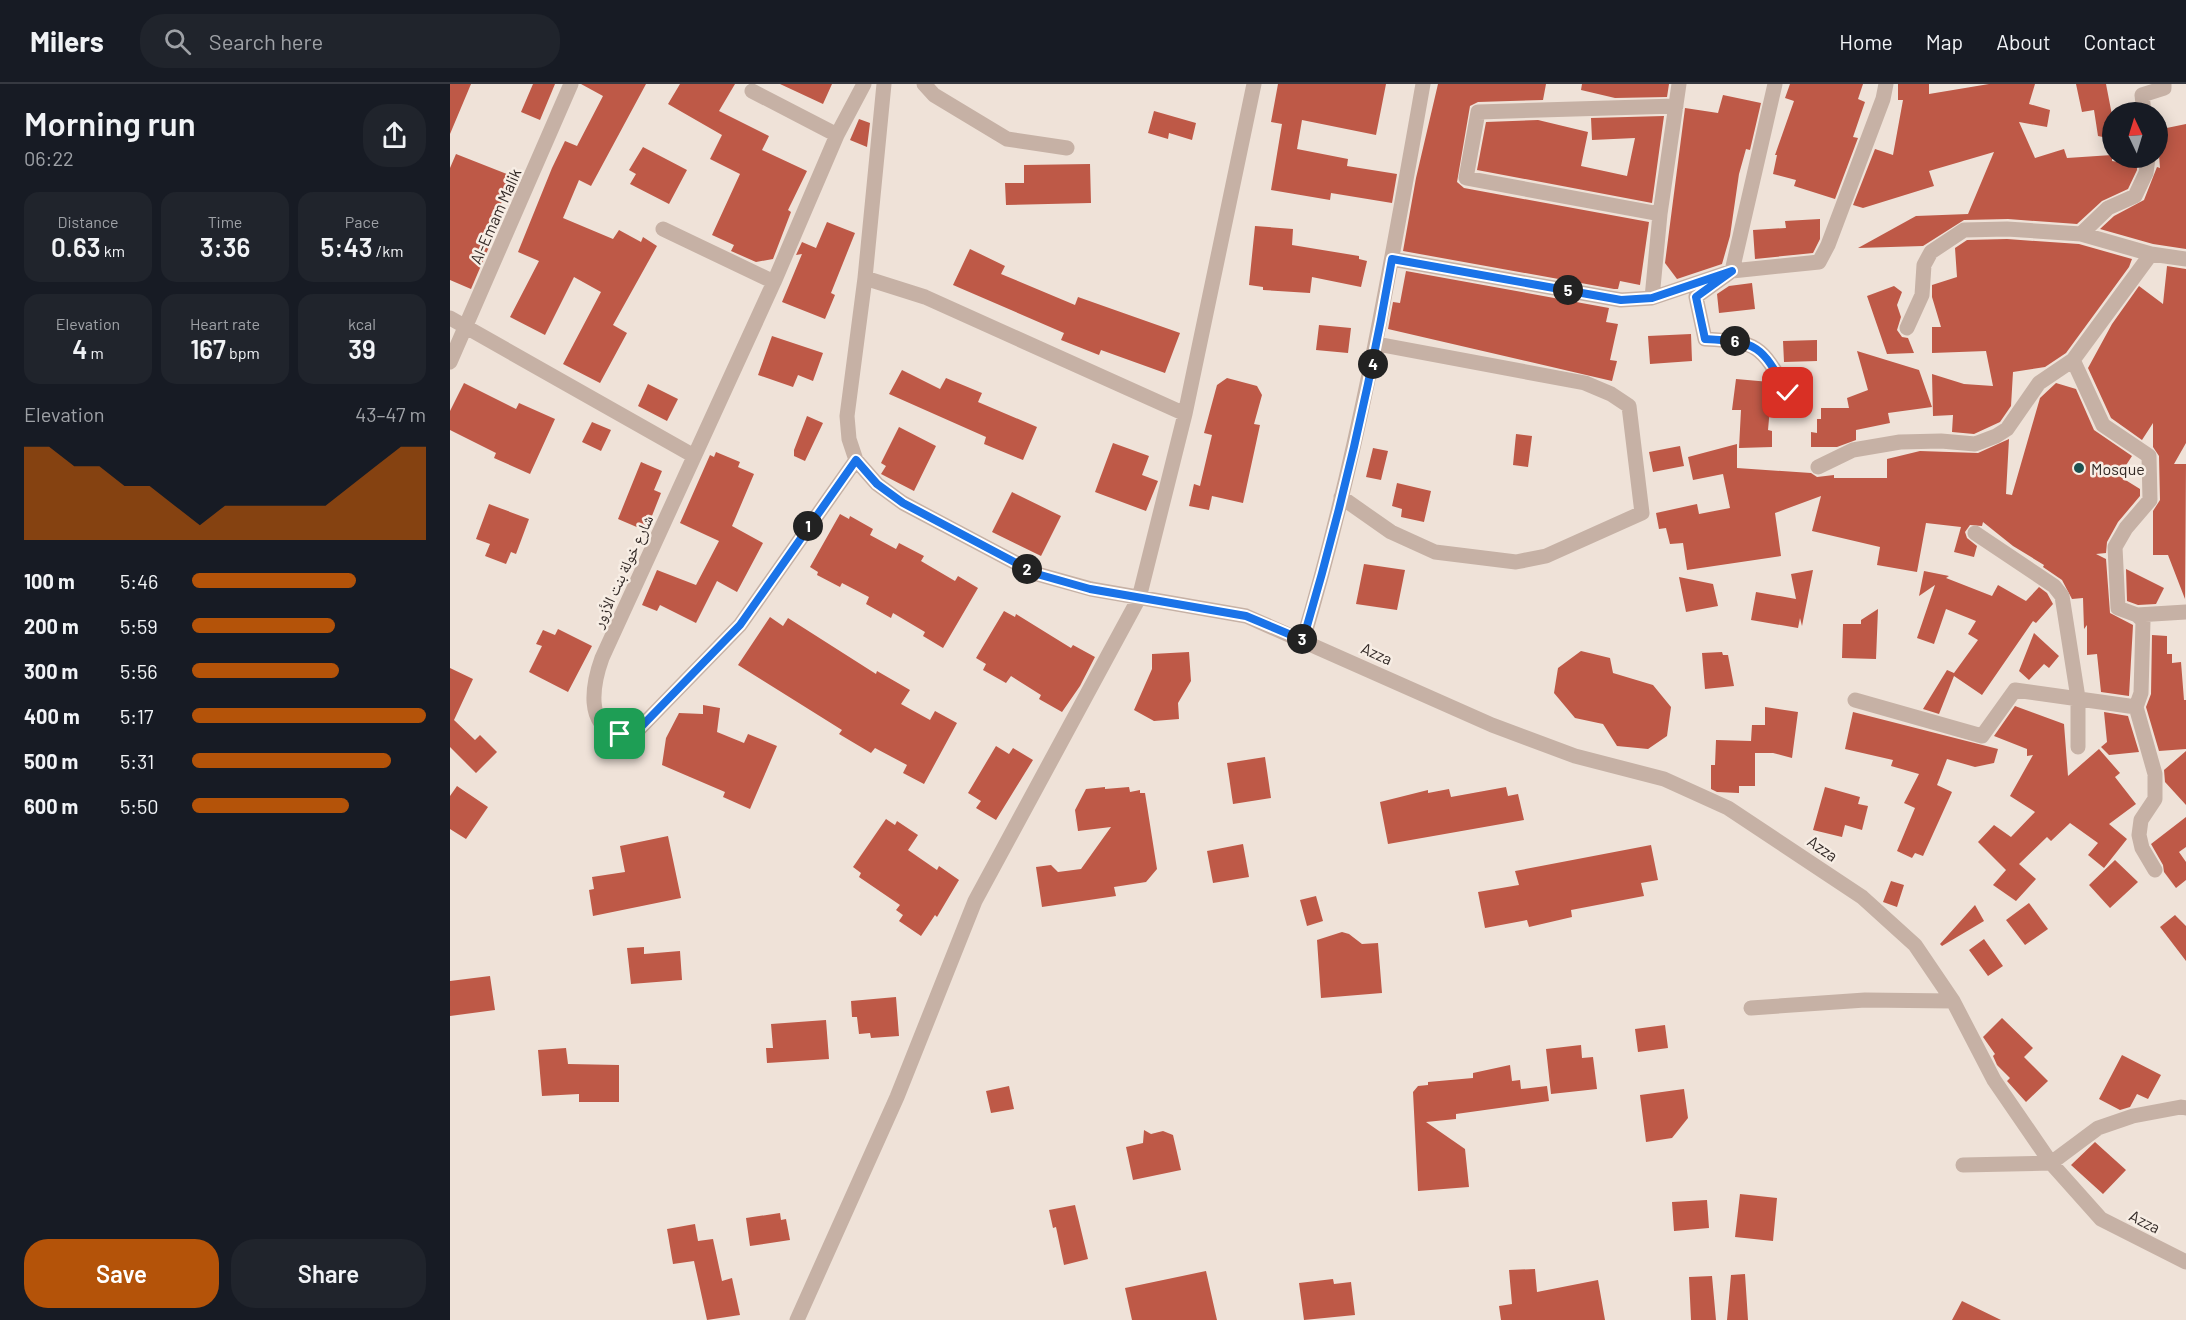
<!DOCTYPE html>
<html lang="en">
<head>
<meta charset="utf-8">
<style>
	:root { --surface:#171b24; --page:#20242c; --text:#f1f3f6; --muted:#9ea1a6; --line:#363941; --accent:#b45309 }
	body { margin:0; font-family:Barlow,"Noto Naskh Arabic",sans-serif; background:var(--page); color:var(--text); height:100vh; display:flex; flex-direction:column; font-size:22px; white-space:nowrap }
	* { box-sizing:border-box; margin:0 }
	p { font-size:20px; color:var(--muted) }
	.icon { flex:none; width:33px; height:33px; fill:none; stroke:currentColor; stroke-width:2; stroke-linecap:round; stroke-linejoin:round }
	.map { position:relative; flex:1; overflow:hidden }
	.side { display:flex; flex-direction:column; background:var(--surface); width:450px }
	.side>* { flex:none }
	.needle { width:39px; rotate:356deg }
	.tools { position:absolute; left:1652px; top:18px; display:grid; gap:12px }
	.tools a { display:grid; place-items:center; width:66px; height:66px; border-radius:50%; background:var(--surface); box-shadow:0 3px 15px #0003; font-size:30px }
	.pin { position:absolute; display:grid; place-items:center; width:51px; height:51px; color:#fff; margin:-26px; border-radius:12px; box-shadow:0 3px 9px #0006 }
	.km { position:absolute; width:30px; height:30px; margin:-15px; border-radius:50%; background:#222; color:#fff; font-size:16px; line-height:30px; text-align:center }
	.round { display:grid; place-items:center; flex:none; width:63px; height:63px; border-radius:24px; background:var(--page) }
	.overview { display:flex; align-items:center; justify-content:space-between; height:102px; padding:0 24px }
	h1 { font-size:33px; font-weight:600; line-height:45px }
	.figures { display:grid; grid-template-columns:repeat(3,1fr); gap:9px; height:102px; padding:6px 24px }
	.figures div { display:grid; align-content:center; border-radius:15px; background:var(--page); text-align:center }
	.figures b { font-size:26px; font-weight:600 }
	.figures small { font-size:16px; font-weight:400 }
	.figures p { font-size:16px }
	.chart { height:168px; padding:12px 24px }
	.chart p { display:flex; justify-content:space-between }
	.chart svg { width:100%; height:108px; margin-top:6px; fill:var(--accent); opacity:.7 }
	.action { display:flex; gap:12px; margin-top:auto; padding:12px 24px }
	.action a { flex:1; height:69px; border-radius:24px; background:var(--accent); color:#fff; font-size:24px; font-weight:600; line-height:69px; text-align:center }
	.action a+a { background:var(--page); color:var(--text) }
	ul { padding:0 24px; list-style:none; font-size:20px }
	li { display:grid; grid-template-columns:96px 72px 1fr; align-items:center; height:45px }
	li i { height:15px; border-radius:8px; background:var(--accent) }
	header { display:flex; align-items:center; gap:36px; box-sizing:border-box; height:84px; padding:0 30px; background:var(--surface); border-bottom:2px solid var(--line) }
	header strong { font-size:28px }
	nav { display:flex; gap:33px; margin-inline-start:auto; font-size:21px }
	.search { width:420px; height:54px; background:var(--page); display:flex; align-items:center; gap:15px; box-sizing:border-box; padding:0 21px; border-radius:24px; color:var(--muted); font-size:22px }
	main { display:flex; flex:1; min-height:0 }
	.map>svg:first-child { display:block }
	.building { fill:#be5947 }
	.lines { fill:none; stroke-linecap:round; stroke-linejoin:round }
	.minor { stroke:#c6b1a5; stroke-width:15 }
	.route-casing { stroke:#fff; stroke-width:12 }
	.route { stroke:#1a73e8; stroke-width:8 }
	.poi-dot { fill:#1e5150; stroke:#f7ede4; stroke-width:2 }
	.labels { text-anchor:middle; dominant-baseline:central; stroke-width:5; stroke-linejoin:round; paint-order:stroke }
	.street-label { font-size:16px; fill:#322926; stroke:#f7ede4 }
	.poi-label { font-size:16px; fill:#322926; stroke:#f7ede4; text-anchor:start }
</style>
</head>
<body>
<header>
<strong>Milers</strong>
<div class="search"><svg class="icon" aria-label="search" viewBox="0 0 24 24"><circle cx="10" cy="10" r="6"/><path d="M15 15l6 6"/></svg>Search here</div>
<nav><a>Home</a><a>Map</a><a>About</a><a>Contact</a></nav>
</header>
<main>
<section class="side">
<div class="overview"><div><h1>Morning run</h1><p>06:22</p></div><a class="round"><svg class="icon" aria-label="share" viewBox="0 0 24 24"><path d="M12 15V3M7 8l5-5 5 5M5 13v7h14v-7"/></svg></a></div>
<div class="figures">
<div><p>Distance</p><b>0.63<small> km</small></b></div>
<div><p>Time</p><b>3:36</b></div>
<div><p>Pace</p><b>5:43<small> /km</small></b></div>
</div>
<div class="figures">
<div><p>Elevation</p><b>4<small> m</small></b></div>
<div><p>Heart rate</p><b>167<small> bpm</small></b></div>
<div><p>kcal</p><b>39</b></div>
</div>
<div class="chart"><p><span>Elevation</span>43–47 m</p>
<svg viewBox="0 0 160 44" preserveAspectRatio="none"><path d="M0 44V6L10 6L20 14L30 14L40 22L50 22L60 30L70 38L80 30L90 30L100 30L110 30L120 30L130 22L140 14L150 6L160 6V44z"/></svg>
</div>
<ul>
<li><b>100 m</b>5:46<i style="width:70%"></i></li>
<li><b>200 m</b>5:59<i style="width:61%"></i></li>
<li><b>300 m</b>5:56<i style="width:63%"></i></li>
<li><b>400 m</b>5:17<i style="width:100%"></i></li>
<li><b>500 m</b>5:31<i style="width:85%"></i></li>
<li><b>600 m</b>5:50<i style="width:67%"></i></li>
</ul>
<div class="action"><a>Save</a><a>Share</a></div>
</section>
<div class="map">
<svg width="1736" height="1236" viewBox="0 0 1736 1236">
	<rect width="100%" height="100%" fill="#efe2d8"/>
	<path class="building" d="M0 0H21L0 50Z
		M83 0H105L90 36 71 28Z
		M131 0H196L141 102 129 96 113 134 163 155 169 146 191 158 193 153 207 162 163 241 177 249 150 299 113 280 151 208 124 193 95 251 60 233 89 177 68 168 102 84 115 57 127 62 153 12Z
		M230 0H285L269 27 319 52 312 66 357 87 338 126 341 128 323 175 306 178 281 167 284 161 262 151 290 90 260 75 272 51 218 20Z
		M330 0H382L373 20Z
		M828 0H936L926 51 852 36 847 65 898 75 897 82 947 90 942 119 881 109 880 116 821 106 832 40 821 38Z
		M988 0H1096L1093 16 1028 18 1020 22 1007 98 1014 104 1199 138 1190 201 1170 197 1168 205H1164L953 167 966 94Z
		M1132 0H1219L1217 13 1165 14 1131 6Z
		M1340 0H1413L1408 15 1415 18 1403 53 1408 54 1385 115 1344 102 1346 96 1323 90 1327 71H1325L1344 17 1335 14Z
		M1448 0H1479V10L1539 0H1585L1579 20 1600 26 1597 43 1569 38 1585 74 1614 65 1617 74 1662 71V77L1687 81V86L1678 105 1652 117 1627 140 1558 135 1514 136 1473 162 1408 164 1466 132 1518 130 1544 68 1479 87 1484 102 1413 124 1403 121 1425 65 1443 71 1453 16H1448Z
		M1626 0H1656L1662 31V55L1648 52 1644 26 1632 28Z
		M1273 11 1311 19 1300 66 1296 65 1289 90 1280 152 1272 180 1227 195 1215 179 1235 24 1268 29Z
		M704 27 746 39 742 56 719 49 718 55 698 49Z
		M1214 32 1202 119 1027 86 1036 38 1088 36 1138 48 1131 82 1177 92 1185 54 1142 56 1141 34Z
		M409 35 420 39 417 63 400 56Z
		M1736 40V165L1703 160 1650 145 1664 132 1694 116 1707 83 1710 84 1707 46Z
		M193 63 237 86 219 120 180 100 186 90 179 86Z
		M6 70 62 92 35 161 39 163 21 205 0 196V84Z
		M640 80 641 119 556 121 555 99H574V81Z
		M1370 135V155L1363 169 1305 175 1303 146 1336 144 1335 137Z
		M377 138 405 149 381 209 385 211 375 235 332 218 352 170 346 171 352 158 366 164Z
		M805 142 843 145 842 161 909 172V175L917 177 911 203 862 193 860 209 813 206V203L799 201Z
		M1557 155 1629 160 1682 175 1679 183 1616 269 1595 283 1563 288 1561 322 1550 338 1524 350 1502 348 1503 331 1483 332 1482 290 1514 300 1543 302 1536 267 1482 269V243H1491L1482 213V201L1507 193 1505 164 1517 156Z
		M520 165 555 182 551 190 625 221 628 213 730 249 715 289 651 266 649 271 611 256 614 249 503 201Z
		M1717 182 1736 185V359L1724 380H1736L1735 515 1718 471H1703V427L1710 416 1709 372 1703 363V339L1692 356 1661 334 1638 284 1662 240 1689 202 1713 220Z
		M956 187 1159 224 1156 238 1168 240 1160 276 1167 277 1162 297 938 245 943 218 950 219Z
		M1302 199 1305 225 1269 229 1267 210 1279 202Z
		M1444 202 1452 208 1447 221 1451 233 1447 246 1452 253 1458 254 1464 269 1437 270 1417 212Z
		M869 241 901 244 898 269 866 266Z
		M1241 250 1242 277 1200 280 1198 252Z
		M322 252 373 269 363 297 348 291 343 303 308 291Z
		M1367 256V277L1334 278 1333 257Z
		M1407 267 1469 286 1482 323 1438 329 1440 339 1406 346V356L1387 363H1361V348L1367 349V335H1371V324H1399L1397 314 1418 306Z
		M452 286 490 305 496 294 532 309 528 318 587 343 573 376 534 360 536 353 439 310Z
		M777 294 807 302 812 311 804 340 810 341 793 419 762 412 759 426 739 422 744 400 750 402 762 351 754 349 767 301Z
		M1286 295 1320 298 1322 301 1318 346 1322 347V363L1289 364 1291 326H1282Z
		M14 299 66 325 69 319 105 335 80 390 44 374 46 369 0 346V327Z
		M1606 299 1626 305 1644 346 1682 372 1669 392 1690 405V412L1668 438 1657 458 1656 469 1646 470 1656 475 1660 529 1683 541 1679 612 1651 608 1647 570 1637 571V541L1634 545 1633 514 1622 515 1612 496 1593 483 1594 481 1563 462 1533 438 1532 442 1520 441 1515 448 1517 454 1527 462 1524 473 1504 468 1511 443 1476 439 1467 488 1427 481 1430 463 1362 447 1371 412 1325 429 1331 472 1237 486 1233 459 1220 460 1216 444 1209 445 1206 429 1247 420 1249 430 1280 424 1273 390 1243 396 1238 373 1287 360V384L1361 389 1367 393 1384 391V394H1437V375L1470 367 1528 369 1559 355 1556 410 1562 411 1590 314Z
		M198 300 228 315 217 337 188 322Z
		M357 332 373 339 355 377 344 372V366Z
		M142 338 161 346 151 367 132 358Z
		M449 343 486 362 464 407 431 390 436 382 431 379Z
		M1066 350 1082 352 1078 383 1063 381Z
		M663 359 699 372 692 391 708 397 696 427 645 408Z
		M1230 362 1234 382 1203 388 1199 368Z
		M923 364 938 367 931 396 916 393Z
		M266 368 290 378 288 383 304 390 282 442 313 459 287 508 267 497 246 539 210 521 207 527 192 521 207 486 246 501 269 457 230 439 260 371 264 373Z
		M191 378 212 387 204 406 211 409 196 447 168 435Z
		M947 399 981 407 974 438 951 433 952 425 942 422Z
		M562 408 611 432 591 472 542 448Z
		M39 420 79 435 66 470 61 468 56 480 35 472 40 460 26 455Z
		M390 430 399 435 400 432 423 445 420 451 446 465 449 459 474 472 471 477 505 497 508 492 528 504 493 564 473 552 475 548 443 529 441 534 416 520 419 513 392 499 390 503 367 491 368 488 360 483Z
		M914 480 955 486 947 526 906 520Z
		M1676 485 1714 504 1706 520 1688 521 1677 517Z
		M1363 486 1352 542 1350 534 1348 544 1301 536 1306 508 1346 515 1341 490Z
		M1474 487 1499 492 1496 494 1542 512 1548 501 1576 517 1589 503 1597 509 1603 520 1586 539 1583 537 1532 611 1504 592 1489 630 1473 625 1497 586 1504 589 1528 556 1518 550 1526 537 1496 525 1484 560 1467 554 1485 501 1469 512Z
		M1229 493 1263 500 1268 522 1236 528Z
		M1428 525 1426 575 1392 574 1393 540H1411V536Z
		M554 527 565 533 566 530 621 564 623 561 645 573 630 602 612 628 589 615 591 611 561 592 556 599 533 586 536 580 526 574Z
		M320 533 333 542 338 534 426 590 427 587 460 606 451 620 480 636 485 627 507 639 474 700 453 689 457 681 425 664 421 669 389 650 392 646 288 581Z
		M108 545 142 562 118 608 79 588 92 562 86 560 93 546 105 551Z
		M1584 549 1609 572 1599 584 1594 580 1579 596 1569 587Z
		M1702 551 1717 552V570H1722V579L1731 578 1734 616H1736V665L1709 667 1696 623 1701 610Z
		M1131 567 1160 574 1163 589 1203 601 1221 623 1217 652 1198 665 1167 662 1153 640 1125 634 1104 609 1108 584Z
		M739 568 741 597 728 619 729 635 704 637 684 626 702 585V570Z
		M1272 568 1273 571H1278L1284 602 1255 605 1252 569Z
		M0 584 23 595 4 636 25 656 30 651 47 668 26 689 0 663Z
		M253 621 270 624 267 648 294 659 298 650 327 662 300 725 273 713 275 708 212 681 216 654 229 629 253 630Z
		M1565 622 1614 640 1618 692 1649 665 1670 689 1665 693 1686 720 1659 740 1677 755 1654 784 1638 771 1648 759 1620 739 1601 757 1597 753 1569 780 1586 795 1566 817 1543 801 1556 786 1528 758 1544 741 1561 753 1585 728 1560 712 1583 671 1577 672V665L1544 652Z
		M1315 623 1348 628 1342 674 1323 669H1305V702H1289V709L1267 708 1261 705V681H1265L1266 656 1301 657 1302 641H1315Z
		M1403 628 1548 665 1544 679 1525 683 1497 675 1487 701 1502 708 1473 772 1465 769 1462 774 1447 767 1465 724 1454 719 1469 690 1441 682 1443 676 1395 665Z
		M1654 628 1678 632 1689 668 1659 671 1651 663 1657 658Z
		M546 662 559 670 563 664 583 676 546 736 526 724 531 717 518 709Z
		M1736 667V721L1715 698 1714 686Z
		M815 673 821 714 783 720 777 679Z
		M7 702 38 723 16 755 0 745V712Z
		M655 703V705L679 703 680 708 690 706V709H695L707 785 696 798 664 803 666 812 592 823 586 783 601 781 608 788 631 785 661 743 628 747 625 726 636 705Z
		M1056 703 1058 712 1068 710 1074 736 938 760 930 718 978 706V709L999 705 1001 713Z
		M1375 703 1410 713 1408 720 1418 722 1412 746 1395 741 1392 753 1363 746Z
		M1736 733V763L1729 768 1736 778V796L1726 804 1714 788 1713 781 1701 760Z
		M436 735 445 741 447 737 468 751 458 766 487 786 489 782 509 796 487 833 485 831 471 852 449 837 453 831 446 826 450 821 409 793 411 789 403 783Z
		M218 752 231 814 143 832 139 806 144 805 142 793 175 788 170 762Z
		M793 760 799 793 763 799 757 767Z
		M1201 761 1208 796 1191 799 1194 812 1121 826 1122 833 1079 843 1077 836 1035 844 1028 808 1069 801 1065 787Z
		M1665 776 1688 798 1660 824 1639 801Z
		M1441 797 1454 801 1447 823 1433 818Z
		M866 812 873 837 857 842 850 816Z
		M1579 819 1598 845 1575 861 1556 836Z
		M1525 821 1534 837 1492 862 1490 860Z
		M1725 831 1736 842V877L1710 843Z
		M892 848 899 850 912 860 928 859 932 909 871 914 867 856Z
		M1534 855 1553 882 1538 892 1519 866Z
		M194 863V870L230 867 232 896 181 900 177 864Z
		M40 892 45 926 0 932V897Z
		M446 913 449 952 421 954 420 949 409 950 407 933H402L401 917Z
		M1552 934 1583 964 1574 973 1598 997 1576 1018 1557 997 1560 994 1547 981 1543 972 1545 970 1533 953Z
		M376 936 379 975 317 979 316 964H323L321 940Z
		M1215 941 1218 964 1188 968 1185 945Z
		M1131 961 1132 974 1143 973 1147 1005 1101 1010 1096 965Z
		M116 964 118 980 169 981V1018H129V1010L92 1012 88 966Z
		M1672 971 1711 991 1698 1015 1687 1010 1680 1023 1670 1026 1649 1015Z
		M1060 981 1062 997 1070 996 1071 1005 1097 1002 1099 1017 1006 1030V1035L976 1038 1015 1065 1019 1103 968 1107 963 1008 968 1002 978 1001V998L1023 994V989Z
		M559 1002 564 1025 541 1029 536 1007Z
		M1234 1005 1238 1034 1222 1054 1196 1058 1190 1011Z
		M694 1046 701 1050 713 1047 723 1051 731 1086 683 1096 676 1063 693 1059Z
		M1645 1058 1676 1086 1653 1110 1621 1081Z
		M1290 1110 1327 1114 1323 1157 1285 1153Z
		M1257 1116 1259 1144 1224 1147 1222 1118Z
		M625 1121 638 1175 614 1181 606 1143 603 1144 599 1126Z
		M330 1129 331 1136 336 1135 340 1156 300 1162 296 1134Z
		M245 1140 248 1157 263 1155 272 1197 282 1194 290 1231 257 1236 244 1177 223 1180 217 1145Z
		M1085 1185 1087 1208 1148 1196 1155 1236H1051L1049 1222 1062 1220 1059 1186Z
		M756 1187 767 1236H682L675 1204Z
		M1295 1190 1298 1236H1277L1281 1191Z
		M1262 1192 1266 1236H1241L1239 1193Z
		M883 1195 884 1200 901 1198 905 1231 854 1236 849 1199Z
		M1512 1217 1551 1236H1502Z"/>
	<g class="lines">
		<path class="minor" d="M434 0 415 194 397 332 399 355 406 376 427 400 453 419 587 490 641 505 796 532 1042 641 1125 672 1214 695 1278 724 1412 813 1465 861 1503 917 1544 996 1601 1079 1651 1135 1736 1178
			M474 0 484 11 557 55 617 64
			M1325 0 1282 187 1246 213 1255 255C1310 258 1311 262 1338 309
			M302 7 387 51
			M1694 28 1692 11 1714 4V0
			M1210 130 1016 94 1028 28 1226 22
			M213 145 324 198
			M1631 150 1658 124 1685 112 1696 89 1698 74
			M942 175 1171 216 1202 214 1282 187 1369 178 1378 161 1433 15 1436 0
			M415 194 475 213 735 330
			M1202 214 1210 130 1229 0
			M0 234 244 372
			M1457 244 1472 211 1474 181 1481 168 1514 146 1557 145 1631 150 1701 170 1736 175
			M1623 276 1653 341 1699 372 1700 416 1676 444 1665 463 1668 524 1687 531 1693 537 1691 609 1686 623 1705 690V715L1691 736 1689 751 1692 764 1705 786
			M0 278 121 0
			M406 376 290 541 188 646 170 650C134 643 143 599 152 574L324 198 387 51 414 0
			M1368 383 1403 366 1450 358 1491 357 1525 360 1546 352 1557 345 1589 299 1623 276 1701 170
			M891 413 941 448 985 468 1066 478 1096 472 1192 429 1179 322 1161 310 1135 299 927 260
			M1525 449 1604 502 1612 512 1628 614V663
			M1687 531 1736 528
			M853 556C908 373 940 187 973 0
			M1405 616 1532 652 1565 606 1686 623
			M1301 924 1415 916 1503 917
			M1513 1081 1601 1079 1648 1044 1683 1032 1731 1023 1736 1024
			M347 1236 447 1013 525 817 689 514 735 330 804 0"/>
	</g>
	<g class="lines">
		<g class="route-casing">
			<path id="route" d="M170 650 188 646 290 541 406 376 427 400 453 419 587 490 640 505 796 532 853 556C890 431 920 303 942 175L1171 216 1202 214 1282 187 1246 213 1255 255C1310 258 1311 262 1338 309"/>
		</g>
		<use href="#route" class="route"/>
	</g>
	<circle class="poi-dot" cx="1629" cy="384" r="6"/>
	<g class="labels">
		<g class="street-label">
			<text transform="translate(45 132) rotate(-66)">Al-Emam Malik</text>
			<text transform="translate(172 487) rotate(-65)">شارع خولة بنت الأزور</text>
			<text transform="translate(927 569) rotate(24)">Azza</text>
			<text transform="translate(1373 764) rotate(35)">Azza</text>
			<text transform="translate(1695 1137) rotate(27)">Azza</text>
		</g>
		<g class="poi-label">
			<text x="1641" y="384">Mosque</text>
		</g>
	</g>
</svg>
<div class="tools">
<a><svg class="needle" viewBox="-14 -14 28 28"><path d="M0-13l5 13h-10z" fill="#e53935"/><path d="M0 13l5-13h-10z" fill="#9ea1a6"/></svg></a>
</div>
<div class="pin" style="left:170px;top:650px;background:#1e9e55"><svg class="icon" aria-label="arrive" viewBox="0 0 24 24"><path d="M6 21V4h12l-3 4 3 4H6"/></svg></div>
<div class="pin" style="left:1338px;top:309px;background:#d93025"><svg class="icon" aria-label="check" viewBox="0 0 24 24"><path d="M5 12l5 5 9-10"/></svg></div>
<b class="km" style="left:358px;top:442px">1</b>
<b class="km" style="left:577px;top:485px">2</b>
<b class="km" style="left:852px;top:555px">3</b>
<b class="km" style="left:923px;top:280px">4</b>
<b class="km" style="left:1118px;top:206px">5</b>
<b class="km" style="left:1285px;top:257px">6</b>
</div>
</main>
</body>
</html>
